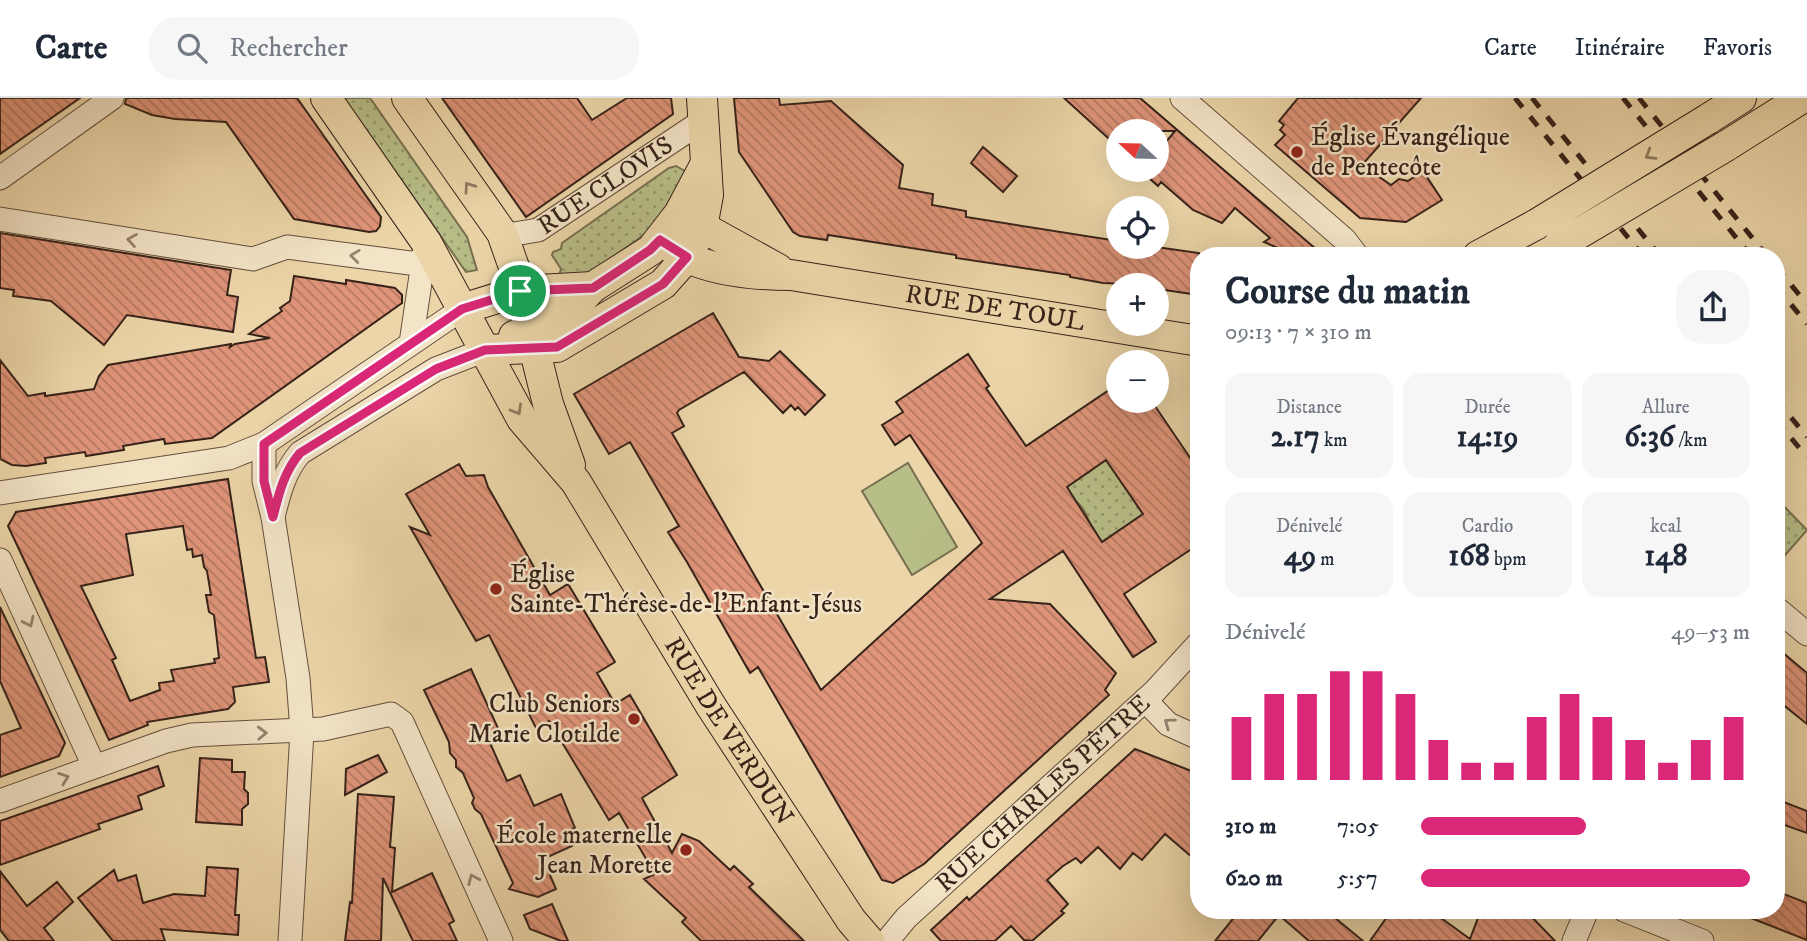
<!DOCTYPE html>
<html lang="fr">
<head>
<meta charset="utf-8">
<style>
	:root { --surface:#fff; --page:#f6f6f7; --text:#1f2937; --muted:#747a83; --line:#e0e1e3; --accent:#db2777 }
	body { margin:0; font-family:"IM FELL DW Pica",serif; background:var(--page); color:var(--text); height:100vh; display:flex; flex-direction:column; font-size:26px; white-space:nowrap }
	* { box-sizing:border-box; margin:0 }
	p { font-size:23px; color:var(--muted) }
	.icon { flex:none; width:38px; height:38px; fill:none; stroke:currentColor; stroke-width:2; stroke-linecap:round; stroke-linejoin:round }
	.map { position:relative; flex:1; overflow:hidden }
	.side { position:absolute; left:1190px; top:149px; width:595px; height:672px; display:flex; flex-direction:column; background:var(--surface); border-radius:28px; box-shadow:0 7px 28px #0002 }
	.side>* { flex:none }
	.needle { width:46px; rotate:292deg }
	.fabs { position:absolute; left:1106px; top:21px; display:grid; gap:14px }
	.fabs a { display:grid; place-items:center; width:63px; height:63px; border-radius:50%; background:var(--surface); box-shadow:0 7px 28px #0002; font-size:35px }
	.pin { position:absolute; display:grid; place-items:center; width:60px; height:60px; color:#fff; margin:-30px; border:4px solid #fff; border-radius:50%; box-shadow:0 2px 7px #0007 }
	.round { display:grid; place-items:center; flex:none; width:74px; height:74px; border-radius:28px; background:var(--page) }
	.summary { display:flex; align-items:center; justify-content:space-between; height:119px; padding:0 35px }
	h1 { font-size:38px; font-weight:700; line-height:52px }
	.stats { display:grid; grid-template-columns:repeat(3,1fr); gap:10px; height:119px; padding:7px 35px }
	.stats div { display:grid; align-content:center; border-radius:18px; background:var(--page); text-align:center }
	.stats b { font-size:30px; font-weight:700 }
	.stats small { font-size:19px; font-weight:400 }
	.stats p { font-size:19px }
	.chart { height:196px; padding:14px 35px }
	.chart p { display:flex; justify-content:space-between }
	.chart svg { width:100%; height:126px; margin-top:7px; stroke:var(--accent); stroke-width:6 }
	ul { padding:0 35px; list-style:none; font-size:23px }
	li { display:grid; grid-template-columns:112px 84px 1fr; align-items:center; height:52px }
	li i { height:18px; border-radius:9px; background:var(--accent) }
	header { display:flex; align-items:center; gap:42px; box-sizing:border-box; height:98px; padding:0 35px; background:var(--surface); border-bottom:2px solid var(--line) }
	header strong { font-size:33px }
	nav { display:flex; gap:38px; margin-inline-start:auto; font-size:24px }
	.search { width:490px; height:63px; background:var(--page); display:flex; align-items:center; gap:18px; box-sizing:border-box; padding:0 24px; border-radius:28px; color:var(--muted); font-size:26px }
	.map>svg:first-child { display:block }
	.green { fill:url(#green-dots); stroke:#777050; stroke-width:2 }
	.pitch { fill:#b8be88; stroke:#777050; stroke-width:2 }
	.building { fill:url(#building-back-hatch); stroke:#362219; stroke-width:2; fill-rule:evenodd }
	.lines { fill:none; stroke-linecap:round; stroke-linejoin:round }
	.minor-casing { stroke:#644f3d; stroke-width:25 }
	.major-casing { stroke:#362219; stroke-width:32 }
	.minor { stroke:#f3e4c7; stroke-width:23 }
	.major { stroke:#ecd6a9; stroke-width:30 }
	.rail { stroke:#362219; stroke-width:5; stroke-dasharray:12 12; stroke-linecap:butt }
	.major-bridge-casing { stroke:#362219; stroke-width:32; stroke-linecap:butt }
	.major-bridge { stroke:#ecd6a9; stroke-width:30 }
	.oneway { stroke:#917c61 }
	.oneway2 { stroke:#948370 }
	.route-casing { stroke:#fff; stroke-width:14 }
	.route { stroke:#db2777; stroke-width:9 }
	.poi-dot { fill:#8f2418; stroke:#f3e4c7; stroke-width:2.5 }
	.labels { text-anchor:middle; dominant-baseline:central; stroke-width:5; stroke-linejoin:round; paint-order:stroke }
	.poi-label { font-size:26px; fill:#362219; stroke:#f3e4c7; text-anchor:start }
	.street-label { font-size:26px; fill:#362219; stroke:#f3e4c7 }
</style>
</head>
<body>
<header>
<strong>Carte</strong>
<div class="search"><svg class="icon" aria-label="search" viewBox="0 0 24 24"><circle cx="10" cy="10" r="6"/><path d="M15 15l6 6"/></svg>Rechercher</div>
<nav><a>Carte</a><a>Itinéraire</a><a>Favoris</a></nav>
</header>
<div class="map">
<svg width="1807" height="843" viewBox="0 0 1807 843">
	<defs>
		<pattern id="green-dots" width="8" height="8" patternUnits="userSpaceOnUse" patternTransform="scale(1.75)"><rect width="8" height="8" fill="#b8be88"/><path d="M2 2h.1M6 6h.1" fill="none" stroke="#969a6e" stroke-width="1.8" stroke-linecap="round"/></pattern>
		<pattern id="building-back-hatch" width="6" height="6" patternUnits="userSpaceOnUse" patternTransform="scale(1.75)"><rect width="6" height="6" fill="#e0957a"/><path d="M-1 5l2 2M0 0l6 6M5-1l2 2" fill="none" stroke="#b67963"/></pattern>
	</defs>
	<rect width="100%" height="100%" fill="#ecd6a9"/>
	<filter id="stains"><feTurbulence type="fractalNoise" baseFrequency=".00286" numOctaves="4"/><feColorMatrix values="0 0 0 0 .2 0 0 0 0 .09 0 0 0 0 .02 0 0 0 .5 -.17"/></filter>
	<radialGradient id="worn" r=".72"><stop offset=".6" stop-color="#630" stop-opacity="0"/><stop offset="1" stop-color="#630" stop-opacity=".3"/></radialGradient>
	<path class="green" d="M344 0H370L467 139 477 172 466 174Z
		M676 68 685 73 684 80 654 130 584 179 558 181 561 171 552 157 553 154 561 151 562 145 669 70Z
		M1106 362 1143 416 1093 450C1092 434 1090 412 1074 402 1070 399 1062 397 1057 396Z
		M1776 400 1807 432 1780 463 1776 459Z"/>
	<path class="pitch" d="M908 365 957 449 912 477 862 393Z"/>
	<path class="building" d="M0 0H80L0 56Z
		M126 0H297L381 119 380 128 376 133 369 134 294 121 226 24 175 21 152 17 125 6Z
		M442 0H577L592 22 627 0H671L673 16 526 119Z
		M734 0H779L780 7 831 3 903 67 899 90 933 96 932 107 966 113V119L1118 143V149H1156L1199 155V197L1157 191V187L1103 185 1070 179V177L956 160V157L828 137 827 142 800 138 793 134 739 54Z
		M1064 0H1140L1324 158H1296L1264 144 1270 140 1235 110 1222 125 1193 112 1161 84 1158 88 1142 74 1144 72H1157V55L1175 33H1118V49Z
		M1298 0H1421L1362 67 1391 87 1399 81 1408 83 1423 73 1442 102 1406 124 1360 120 1275 47 1285 37 1280 32 1284 27 1279 23Z
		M983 49 1017 78 1003 94 971 65Z
		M0 135 231 172 227 197 238 199 233 234 127 217 104 247 51 203 13 198 14 192 0 190Z
		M294 178 346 186V182L395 190 402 197V205L212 340 165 346 164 341 123 348 124 352 86 358 85 354 45 360 46 365 26 368 12 367 0 361V262L28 298 45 295V298L94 291 99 278 108 267 231 246 230 249 235 246 270 240 249 236 282 213 280 210 290 203Z
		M713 215 739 259 769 263 780 253 825 297 805 317 798 309 795 312 791 307 783 315 744 274 679 312 677 315 684 328 672 335 821 592 982 445 910 337 895 347 882 327 903 314 896 304 968 256 989 288 986 290 1026 348 1118 286V303H1142L1148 312 1155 308 1199 373V446L1124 496 1156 544 1133 559 1063 453 990 501 1050 506 1116 575 1105 592 1109 597 924 766 893 785 882 782 758 569 750 575 687 464 668 434 679 428 630 344 609 356 574 296ZM1106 362 1143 416 1102 444 1067 389Z
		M459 366 466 378 484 377 488 389 550 497 568 486 615 564 597 575 615 606 630 597 677 677 642 700 672 755 682 736 699 743 730 772 734 768 753 786 749 789 804 843H701L682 824 686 820 644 781 655 776 619 715 609 722 549 623 536 630 489 537 476 543 410 429 430 437 406 396Z
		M228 381 256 560 265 559 269 584 233 589 235 604 228 611 147 624 148 627 109 642 8 428 16 414ZM183 428 187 452 192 451 193 459 202 457 204 469 207 473 211 497H206L209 514 214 517 219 560 214 561 215 565 171 572 174 583 159 585 160 592 130 603 112 562 116 560 81 488 133 477 126 436Z
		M0 509 65 645 59 658 0 679V637L21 630 0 583Z
		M1776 549 1807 575V626L1776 601Z
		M471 571 502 639 490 645 507 683 520 677 534 708 561 696 575 730 566 734 572 748 543 761 556 791 538 799 509 791 513 785 481 716 475 711 472 705 474 700 463 675 456 669V662L450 655 449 644 424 592Z
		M1135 651 1199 676V765L1165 736 1142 762 1133 755 1120 771 1098 749 1081 765 1076 760 1063 768 1047 782 1068 806 1061 813 1064 815 1032 843 1024 842 1011 828 995 843H941L931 832 967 799 969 802Z
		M378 657 387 674 345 697 346 671Z
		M200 660 232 662V674H245L244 691 248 695V706L242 711V727L196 724Z
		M158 668 164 688 138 698 142 711 98 726 100 731 0 767V723Z
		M358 696 394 699 390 749 395 750 392 794 432 775 454 823 449 826 457 843H413L383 780 381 843H345L350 804 352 805Z
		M1776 701 1807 713V735L1776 724Z
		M207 769 238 771 235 817H239L238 837 161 831 165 843H113L78 800 114 772 118 783 136 777 143 805 174 796 205 798Z
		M0 773 27 808 57 784 73 804 44 830 54 843H9L0 832Z
		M1776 793 1807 805V842L1733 813 1776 812Z
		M552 806 568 843H561L530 831 524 817Z
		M1240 812H1340L1334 819 1363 843H1309L1279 817 1258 843H1215Z
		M1392 812H1430L1470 841 1481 812H1525L1555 843H1370Z"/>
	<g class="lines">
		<g class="minor-casing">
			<g id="minor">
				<path d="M1182 0 1345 142 1357 158"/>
				<path d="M0 80 112 0"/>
				<path d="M0 121 253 161 287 149 410 165 423 164"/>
				<path id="s1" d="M502 135 514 136 538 132 704 22"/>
				<path d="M411 245 425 151"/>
				<path d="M264 346V383L273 419 298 580 302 633 290 843"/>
				<path d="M0 395 229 360 264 346 462 211"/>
				<path d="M273 419C279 395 284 374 300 355L436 271 485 252"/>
				<path d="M0 462 94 668"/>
				<path d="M1776 510 1807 536"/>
				<path d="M1145 602 1168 626 1199 640"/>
				<path d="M0 703 166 643 192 637 323 631 391 616 402 624 501 843"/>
				<path d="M1624 812 1702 843"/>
				<path id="s2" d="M887 843 906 820 1155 593 1199 545"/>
				<path d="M1574 843 1587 812"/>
			</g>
		</g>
		<g class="major-casing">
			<g id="major">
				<path id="s3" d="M326 0 426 144 522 321 576 384 711 608 851 822 869 843"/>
				<path d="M407 0 502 135 515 172 548 306 570 367"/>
				<path d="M1708 21 1741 0"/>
				<path d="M1726 48 1802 0"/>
				<path d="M684 119 778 171"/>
				<path id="s4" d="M660 142C669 148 679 155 688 160 719 174 758 177 791 177L1199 243"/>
				<path d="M1478 158 1537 126"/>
				<path d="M462 211 520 193 593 189"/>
				<path d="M514 238 574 209 593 189 651 152 679 116 704 69"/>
				<path d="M485 252 557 249 663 186 687 159 702 129 708 97 702 0"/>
			</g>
		</g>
		<use href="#minor" class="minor"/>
		<use href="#major" class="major"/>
		<path class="rail" d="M1515 0 1643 158
			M1532 0 1660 158
			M1623 0 1751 158
			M1639 0 1767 158
			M1776 169 1807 206
			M1776 188 1807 226
			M1776 301 1807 339
			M1776 322 1807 359"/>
		<g class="major-bridge-casing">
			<path id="major-bridge" d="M1537 126 1708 21
				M1558 148 1726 48"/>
		</g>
		<use href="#major-bridge" class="major-bridge"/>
	</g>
	<defs><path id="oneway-chevron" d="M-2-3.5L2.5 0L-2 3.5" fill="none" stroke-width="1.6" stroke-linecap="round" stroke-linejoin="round" transform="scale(1.75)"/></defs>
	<g class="oneway">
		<use href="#oneway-chevron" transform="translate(1650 57) rotate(149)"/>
		<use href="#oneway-chevron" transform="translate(469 89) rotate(-125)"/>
		<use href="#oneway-chevron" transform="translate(517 312) rotate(60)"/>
	</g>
	<g class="oneway2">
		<use href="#oneway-chevron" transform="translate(132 142) rotate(-171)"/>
		<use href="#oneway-chevron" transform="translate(355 158) rotate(-173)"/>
		<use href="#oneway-chevron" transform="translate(29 524) rotate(65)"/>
		<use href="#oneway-chevron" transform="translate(1169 625) rotate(-144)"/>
		<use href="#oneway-chevron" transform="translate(262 635) rotate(-2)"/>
		<use href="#oneway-chevron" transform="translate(64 680) rotate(-20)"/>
		<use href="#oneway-chevron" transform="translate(473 781) rotate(-114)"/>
	</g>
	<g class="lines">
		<g class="route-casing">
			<path id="route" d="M660 142 687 159 663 186 557 249 485 252 436 271 300 355C284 374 279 395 273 419L264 383V346L462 211 520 193 593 190 650 152Z"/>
		</g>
		<use href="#route" class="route"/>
	</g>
	<g class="poi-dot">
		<circle cx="1297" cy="54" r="7"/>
		<circle cx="496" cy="491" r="7"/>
		<circle cx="634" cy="621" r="7"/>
		<circle cx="686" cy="752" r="7"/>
	</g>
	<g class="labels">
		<g class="poi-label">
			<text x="1311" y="39">Église Évangélique<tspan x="1311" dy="30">de Pentecôte</tspan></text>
			<text x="510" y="476">Église<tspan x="510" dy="30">Sainte-Thérèse-de-l'Enfant-Jésus</tspan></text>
			<text x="620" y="606" text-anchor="end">Club Seniors<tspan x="620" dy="30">Marie Clotilde</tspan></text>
			<text x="672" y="737" text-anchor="end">École maternelle<tspan x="672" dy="30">Jean Morette</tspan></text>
		</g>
		<g class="street-label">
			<text stroke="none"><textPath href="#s1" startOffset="117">RUE CLOVIS</textPath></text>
			<text stroke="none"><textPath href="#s4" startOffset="345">RUE DE TOUL</textPath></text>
			<text stroke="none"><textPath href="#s3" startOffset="752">RUE DE VERDUN</textPath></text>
			<text stroke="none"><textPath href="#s2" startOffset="215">RUE CHARLES PÊTRE</textPath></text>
		</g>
	</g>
	<rect width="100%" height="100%" filter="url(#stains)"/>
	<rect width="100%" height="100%" fill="url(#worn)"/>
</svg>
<div class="fabs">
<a><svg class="needle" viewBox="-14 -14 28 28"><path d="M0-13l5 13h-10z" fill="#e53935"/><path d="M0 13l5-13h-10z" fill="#747a83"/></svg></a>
<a><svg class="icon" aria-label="locate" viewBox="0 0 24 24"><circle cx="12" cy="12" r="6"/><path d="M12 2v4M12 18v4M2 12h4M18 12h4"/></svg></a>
<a>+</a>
<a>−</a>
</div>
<div class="pin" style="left:520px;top:193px;background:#1e9e55"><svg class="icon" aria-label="arrive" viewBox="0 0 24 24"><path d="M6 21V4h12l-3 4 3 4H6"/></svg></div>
<section class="side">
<div class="summary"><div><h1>Course du matin</h1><p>09:13 · 7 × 310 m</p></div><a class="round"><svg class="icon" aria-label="share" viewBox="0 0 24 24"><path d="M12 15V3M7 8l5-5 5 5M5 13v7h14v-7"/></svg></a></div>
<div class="stats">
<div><p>Distance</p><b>2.17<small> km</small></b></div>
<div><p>Durée</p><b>14:19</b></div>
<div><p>Allure</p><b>6:36<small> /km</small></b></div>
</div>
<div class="stats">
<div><p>Dénivelé</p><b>49<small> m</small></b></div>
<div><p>Cardio</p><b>168<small> bpm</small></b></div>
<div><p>kcal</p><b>148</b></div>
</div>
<div class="chart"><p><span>Dénivelé</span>49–53 m</p>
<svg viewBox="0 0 160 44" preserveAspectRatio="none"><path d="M5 44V22M15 44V14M25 44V14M35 44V6M45 44V6M55 44V14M65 44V30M75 44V38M85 44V38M95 44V22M105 44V14M115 44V22M125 44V30M135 44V38M145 44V30M155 44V22"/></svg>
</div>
<ul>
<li><b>310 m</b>7:05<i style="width:50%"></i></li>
<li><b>620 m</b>5:57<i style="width:100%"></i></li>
</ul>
</section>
</div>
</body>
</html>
